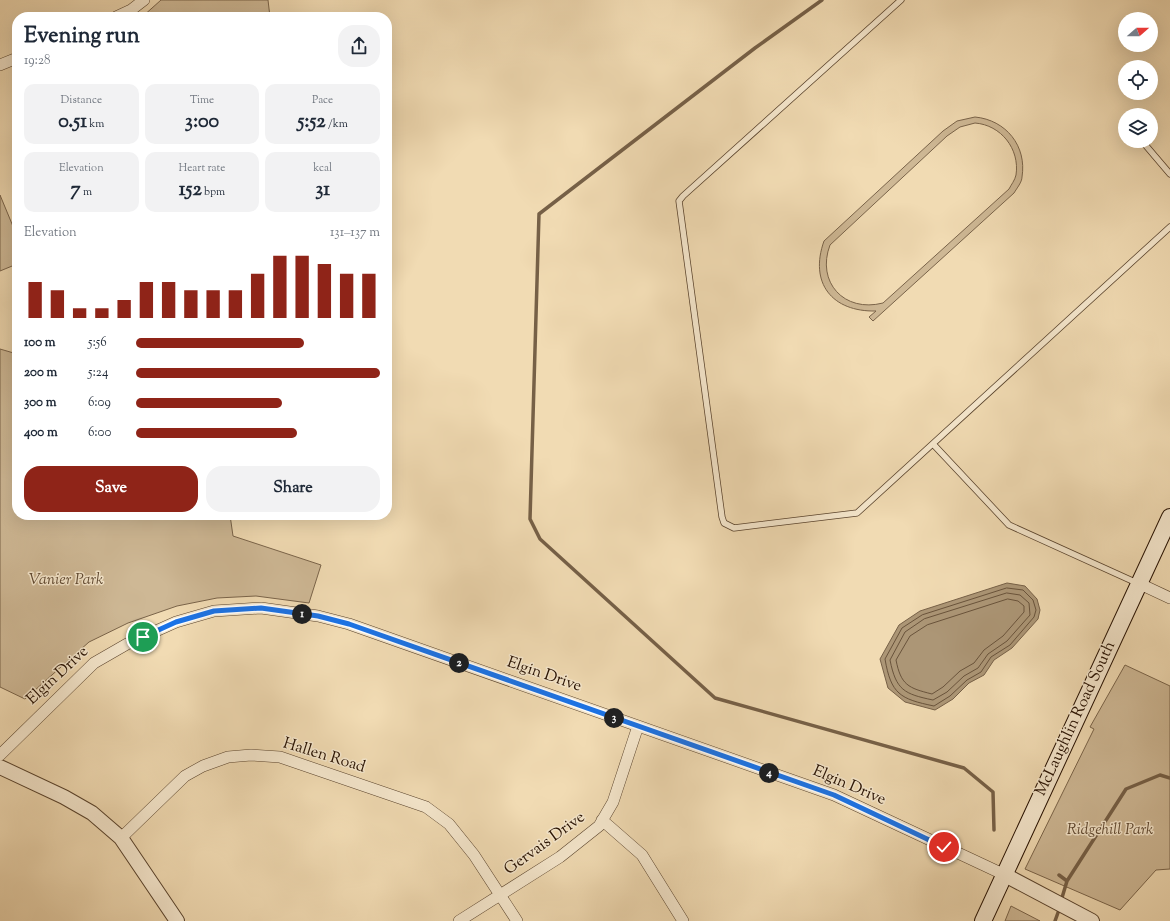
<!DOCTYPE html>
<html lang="en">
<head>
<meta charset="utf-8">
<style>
	:root { --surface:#fff; --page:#f2f2f3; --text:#1f2937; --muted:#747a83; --accent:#8f2418 }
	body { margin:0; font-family:"Sorts Mill Goudy",serif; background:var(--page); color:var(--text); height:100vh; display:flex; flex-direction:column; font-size:15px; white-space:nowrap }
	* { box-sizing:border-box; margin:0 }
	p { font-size:13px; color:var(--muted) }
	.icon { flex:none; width:22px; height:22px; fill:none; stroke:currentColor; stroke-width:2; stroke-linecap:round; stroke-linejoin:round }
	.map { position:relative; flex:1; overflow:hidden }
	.drawer { position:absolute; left:12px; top:12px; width:380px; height:508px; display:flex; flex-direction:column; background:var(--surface); border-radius:16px; box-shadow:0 4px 16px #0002 }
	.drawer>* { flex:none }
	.needle { width:26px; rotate:70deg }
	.tools { position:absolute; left:1118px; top:12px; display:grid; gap:8px }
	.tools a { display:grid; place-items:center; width:40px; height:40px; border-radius:50%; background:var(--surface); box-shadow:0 4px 16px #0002; font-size:20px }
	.pin { position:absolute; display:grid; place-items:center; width:34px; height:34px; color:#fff; margin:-17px; border:2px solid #fff; border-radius:50%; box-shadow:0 1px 4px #0007 }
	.km { position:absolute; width:20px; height:20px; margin:-10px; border-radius:50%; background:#222; color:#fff; font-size:11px; line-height:20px; text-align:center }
	.round { display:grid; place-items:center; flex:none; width:42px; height:42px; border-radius:16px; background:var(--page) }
	.overview { display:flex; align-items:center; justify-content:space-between; height:68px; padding:0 12px }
	h1 { font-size:22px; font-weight:700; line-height:30px }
	.figures { display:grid; grid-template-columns:repeat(3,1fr); gap:6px; height:68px; padding:4px 12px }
	.figures div { display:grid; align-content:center; border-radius:10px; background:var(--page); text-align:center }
	.figures b { font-size:20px; font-weight:700 }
	.figures small { font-size:11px; font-weight:400 }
	.figures p { font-size:11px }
	.chart { height:112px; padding:8px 12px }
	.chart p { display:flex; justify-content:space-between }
	.chart svg { width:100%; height:72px; margin-top:4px; stroke:var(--accent); stroke-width:6 }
	.cta { display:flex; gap:8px; margin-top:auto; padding:8px 12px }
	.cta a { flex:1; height:46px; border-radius:16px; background:var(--accent); color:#fff; font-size:16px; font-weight:700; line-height:46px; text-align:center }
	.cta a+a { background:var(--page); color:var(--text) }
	ul { padding:0 12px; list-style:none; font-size:13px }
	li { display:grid; grid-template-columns:64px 48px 1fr; align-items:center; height:30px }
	li i { height:10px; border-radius:5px; background:var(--accent) }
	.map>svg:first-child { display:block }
	.green { fill:#ceb895; stroke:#7a644a; fill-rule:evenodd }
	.water { fill:#ac9676; stroke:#766047 }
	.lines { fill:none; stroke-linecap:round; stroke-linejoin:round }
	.shore { stroke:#69533b; stroke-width:1 }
	.stream { stroke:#766047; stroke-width:3.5 }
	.service-casing { stroke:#59432d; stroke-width:7 }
	.minor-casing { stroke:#59432d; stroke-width:12 }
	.tertiary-casing { stroke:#59432d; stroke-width:16 }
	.secondary-casing { stroke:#261000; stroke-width:18 }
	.service { stroke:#f6e8ce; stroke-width:5.5 }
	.minor { stroke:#f6e8ce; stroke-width:11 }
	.tertiary { stroke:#f6e8ce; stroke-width:14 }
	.secondary { stroke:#f6e8ce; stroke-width:16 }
	.route-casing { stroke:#fff; stroke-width:8 }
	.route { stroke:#1a73e8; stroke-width:5 }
	.labels { text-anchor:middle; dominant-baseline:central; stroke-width:3; stroke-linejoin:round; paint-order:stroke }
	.park-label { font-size:16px; font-style:italic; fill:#614b34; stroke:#f6e8ce }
	.street-label { font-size:16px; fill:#261000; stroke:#f6e8ce }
</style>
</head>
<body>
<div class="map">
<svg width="1170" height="921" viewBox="0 0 1170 921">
	<rect width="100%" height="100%" fill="#f1dbb3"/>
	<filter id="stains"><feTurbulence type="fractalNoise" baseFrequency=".005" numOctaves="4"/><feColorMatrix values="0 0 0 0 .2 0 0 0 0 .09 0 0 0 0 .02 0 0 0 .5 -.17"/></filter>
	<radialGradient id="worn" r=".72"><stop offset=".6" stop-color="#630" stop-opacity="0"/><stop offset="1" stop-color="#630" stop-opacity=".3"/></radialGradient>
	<path class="green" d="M161 0H268L270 17H142Z
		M975 117C1006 120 1027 146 1022 177 1022 182 1017 188 1014 193L873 321 869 317 876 311C832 312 809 283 824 241L943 131 957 121ZM975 123C1001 125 1020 149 1016 175 1015 180 1011 185 1009 189L883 303C844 313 816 282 830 245L947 136 960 127Z
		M0 195 17 236V264L0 271Z
		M0 349 17 354V515H230L233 536 321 565 309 603 256 596 217 598 177 606 128 623 89 642 25 699 0 687Z
		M1125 665 1170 686V869L1156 870 1120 910 1025 869 1094 729 1090 727Z
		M1011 906 1040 921H1005Z"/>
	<path class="water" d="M1007 583 1025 586 1037 599 1040 610 1038 619 1012 648 994 660 984 675 969 683 953 699 935 710 905 702 888 688 880 659 899 625 920 611Z"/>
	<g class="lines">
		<path class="shore" d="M1007 588 1023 590 1033 600 1036 610 1034 617 1010 645 991 657 981 672 967 680 950 696 934 706C900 699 891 694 885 659L902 628 922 615Z
			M1007 593 1020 595 1029 603 1030 615 1007 641 988 654 978 668 964 676 947 692 933 700C904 694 896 690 890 660L905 632 924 619Z
			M1008 599 1018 601 1024 606V612L1003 636 984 650 974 663 960 671 943 687 932 694C908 688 901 685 896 660L910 636 927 625Z"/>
		<path class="stream" d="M822 0 755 48 539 214 530 519 540 539 715 698 964 768 993 792 994 830
			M1059 875 1067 881
			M1061 901 1067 881 1126 789 1160 775 1170 778
			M1055 921 1060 907"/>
		<g class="service-casing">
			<path id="service" d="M901 0 683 196 679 201 722 517 724 523 734 528 857 513 1170 227
				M1142 141 1170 174
				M933 444 1009 525 1137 583"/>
		</g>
		<g class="minor-casing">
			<path id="minor" d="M116 17 131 10 144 0
				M0 65 17 58
				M1138 583 1170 598
				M0 755 94 663 127 644 176 622 214 611 261 608 318 616 349 624 834 795 1005 875
				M602 820 642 855 683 921
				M121 838 185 776 203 766 228 757 251 755 280 757 426 807 449 824 474 855 517 921
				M459 921 560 857 599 826 613 802 638 726"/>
		</g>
		<g class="tertiary-casing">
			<path id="tertiary" d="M0 767 64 797 92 813 121 838 177 921
				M1005 875 1092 921"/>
		</g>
		<g class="secondary-casing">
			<path id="secondary" d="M983 921 1170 517"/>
		</g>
		<use href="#service" class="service"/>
		<use href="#minor" class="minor"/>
		<use href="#tertiary" class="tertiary"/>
		<use href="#secondary" class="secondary"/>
	</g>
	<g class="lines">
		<g class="route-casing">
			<path id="route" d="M143 637 176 622 214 611 261 608 318 616 349 624 834 795 944 847"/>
		</g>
		<use href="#route" class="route"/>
	</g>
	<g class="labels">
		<g class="park-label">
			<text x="66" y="580">Vanier Park</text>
			<text x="1110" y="830">Ridgehill Park</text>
		</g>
		<g class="street-label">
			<text transform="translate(544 675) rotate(19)">Elgin Drive</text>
			<text transform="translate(58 676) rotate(-43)">Elgin Drive</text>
			<text transform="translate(1076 719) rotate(-65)">McLaughlin Road South</text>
			<text transform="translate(324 756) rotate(17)">Hallen Road</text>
			<text transform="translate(849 786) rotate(23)">Elgin Drive</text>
			<text transform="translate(545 844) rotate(-36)">Gervais Drive</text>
		</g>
	</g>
	<rect width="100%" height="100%" filter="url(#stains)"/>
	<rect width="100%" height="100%" fill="url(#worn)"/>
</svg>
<div class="tools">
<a><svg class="needle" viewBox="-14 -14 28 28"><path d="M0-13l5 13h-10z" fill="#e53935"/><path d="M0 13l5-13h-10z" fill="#747a83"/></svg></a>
<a><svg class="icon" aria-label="locate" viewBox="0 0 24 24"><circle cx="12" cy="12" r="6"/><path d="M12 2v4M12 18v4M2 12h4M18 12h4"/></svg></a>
<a><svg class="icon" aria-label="layers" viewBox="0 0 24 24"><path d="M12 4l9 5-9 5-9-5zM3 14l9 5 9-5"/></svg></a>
</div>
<div class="pin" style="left:143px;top:637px;background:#1e9e55"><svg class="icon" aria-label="arrive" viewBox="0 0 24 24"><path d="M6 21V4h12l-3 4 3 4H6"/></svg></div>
<div class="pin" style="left:944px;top:847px;background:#d93025"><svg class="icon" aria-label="check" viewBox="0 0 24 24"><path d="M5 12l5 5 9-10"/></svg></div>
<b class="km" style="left:302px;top:614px">1</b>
<b class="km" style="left:459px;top:663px">2</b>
<b class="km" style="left:614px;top:718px">3</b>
<b class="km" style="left:769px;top:773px">4</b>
<section class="drawer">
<div class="overview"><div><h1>Evening run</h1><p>19:28</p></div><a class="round"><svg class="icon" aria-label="share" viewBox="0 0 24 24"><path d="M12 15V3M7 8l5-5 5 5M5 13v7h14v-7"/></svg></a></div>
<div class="figures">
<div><p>Distance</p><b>0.51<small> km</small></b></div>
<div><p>Time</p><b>3:00</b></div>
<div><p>Pace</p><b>5:52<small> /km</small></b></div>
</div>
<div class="figures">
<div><p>Elevation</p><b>7<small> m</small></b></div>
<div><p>Heart rate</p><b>152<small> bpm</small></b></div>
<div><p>kcal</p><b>31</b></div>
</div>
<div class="chart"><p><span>Elevation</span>131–137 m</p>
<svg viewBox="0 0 160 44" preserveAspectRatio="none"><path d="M5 44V22M15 44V27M25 44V38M35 44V38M45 44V33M55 44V22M65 44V22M75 44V27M85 44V27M95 44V27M105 44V17M115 44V6M125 44V6M135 44V11M145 44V17M155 44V17"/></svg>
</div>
<ul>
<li><b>100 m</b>5:56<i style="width:69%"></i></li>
<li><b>200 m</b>5:24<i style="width:100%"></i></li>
<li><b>300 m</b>6:09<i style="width:60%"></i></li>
<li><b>400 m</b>6:00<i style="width:66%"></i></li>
</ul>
<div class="cta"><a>Save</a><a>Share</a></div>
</section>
</div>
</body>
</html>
